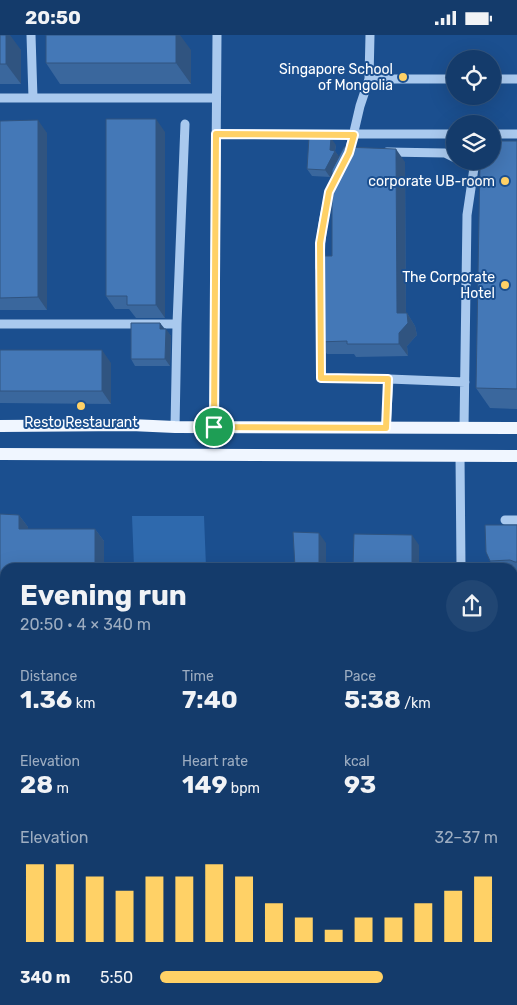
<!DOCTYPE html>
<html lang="en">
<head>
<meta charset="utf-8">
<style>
	:root { --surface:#143b6b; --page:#214673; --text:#f1f3f6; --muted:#9dadc1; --line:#33557e; --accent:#ffd166 }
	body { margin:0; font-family:Rubik,sans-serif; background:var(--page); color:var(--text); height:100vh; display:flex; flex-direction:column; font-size:19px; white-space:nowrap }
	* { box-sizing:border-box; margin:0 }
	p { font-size:16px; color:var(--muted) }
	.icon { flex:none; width:28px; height:28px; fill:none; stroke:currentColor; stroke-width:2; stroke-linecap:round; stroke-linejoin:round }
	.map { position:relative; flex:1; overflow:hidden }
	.panel { position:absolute; left:0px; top:528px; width:518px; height:442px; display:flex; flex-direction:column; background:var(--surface); border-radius:15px 15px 0 0; box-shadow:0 5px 20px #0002,0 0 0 1px var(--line) }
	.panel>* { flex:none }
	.controls { position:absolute; left:446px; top:15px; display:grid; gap:10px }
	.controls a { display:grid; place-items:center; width:55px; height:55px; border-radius:50%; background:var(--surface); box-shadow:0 5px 20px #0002,0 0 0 1px var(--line); font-size:25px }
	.pin { position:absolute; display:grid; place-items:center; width:42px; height:42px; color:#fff; margin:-21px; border:2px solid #fff; border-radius:50%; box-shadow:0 1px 5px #0007 }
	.round { display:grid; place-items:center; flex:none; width:52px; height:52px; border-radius:26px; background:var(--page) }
	.headline { display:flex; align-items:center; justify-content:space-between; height:85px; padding:0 20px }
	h1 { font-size:28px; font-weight:700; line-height:38px }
	.metrics { display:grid; grid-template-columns:repeat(3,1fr); gap:8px; height:85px; padding:5px 20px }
	.metrics div { display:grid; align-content:center }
	.metrics b { font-size:25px; font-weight:700 }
	.metrics small { font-size:14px; font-weight:400 }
	.metrics p { font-size:14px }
	.chart { height:140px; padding:10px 20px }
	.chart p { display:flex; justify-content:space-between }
	.chart svg { width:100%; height:90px; margin-top:5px; stroke:var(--accent); stroke-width:6 }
	ul { padding:0 20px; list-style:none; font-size:16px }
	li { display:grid; grid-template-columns:80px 60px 1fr; align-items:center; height:38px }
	li i { height:12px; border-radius:6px; background:var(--accent) }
	.status { display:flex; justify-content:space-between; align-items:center; height:35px; padding:0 25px; background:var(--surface); direction:ltr }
	.status svg { height:14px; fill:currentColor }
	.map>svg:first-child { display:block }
	.green { fill:#2e69ad }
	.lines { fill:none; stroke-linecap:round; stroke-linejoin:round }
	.river { stroke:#3c6290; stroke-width:34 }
	.minor { stroke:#a9c9ee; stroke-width:9 }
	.major { stroke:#f0f6ff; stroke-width:12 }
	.wall { fill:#3a679d }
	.shaded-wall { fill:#305480 }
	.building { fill:#4478b7; stroke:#305480 }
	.route-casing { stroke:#fff; stroke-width:10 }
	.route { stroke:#ffd166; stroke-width:6 }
	.poi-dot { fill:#ffd166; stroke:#1b4f8f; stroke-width:2 }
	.labels { text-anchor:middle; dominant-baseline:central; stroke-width:4; stroke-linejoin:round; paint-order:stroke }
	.poi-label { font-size:14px; fill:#fff; stroke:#1b4f8f; text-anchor:end }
</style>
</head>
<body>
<div class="status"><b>20:50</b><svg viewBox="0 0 49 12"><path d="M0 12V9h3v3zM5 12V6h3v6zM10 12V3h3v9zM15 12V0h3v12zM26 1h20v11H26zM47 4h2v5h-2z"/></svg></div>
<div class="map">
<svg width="517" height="970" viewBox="0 0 517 970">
	<rect width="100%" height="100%" fill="#1b4f8f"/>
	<path class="green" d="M132 481H204L206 532H134Z
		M513 879H517V970H0V901H5V965H512Z"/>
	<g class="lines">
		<path class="river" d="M0 958 5 957
			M173 965 188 970"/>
		<path class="minor" d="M31 0 33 63
			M370 0 369 44H455
			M492 44H517
			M0 63H216
			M216 99H455
			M492 99H517
			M387 117 445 118 455 123
			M349 118 360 71 369 44
			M461 126 474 133
			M320 233C320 203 323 170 337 143
			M0 289H177
			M321 301V343L389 344
			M175 392 177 289 185 89
			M214 392 217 0
			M386 393 389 344 465 347
			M464 393 467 180 474 133 482 126
			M460 421 461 532
			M505 485H517
			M512 541H517
			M0 648H5
			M512 725H517
			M0 732 5 733"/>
		<path class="major" d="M0 391 131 390 175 392 517 393
			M0 419 517 421"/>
	</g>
	<path class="wall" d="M0 0 21 15V49H0Z
		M191 15V49H60L46 28Z
		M0 86 47 98V275H0Z
		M165 97V283H136L129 274H115L106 261Z
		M517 106V374L490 373 476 353Z
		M336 110 335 116 339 122 405 127 406 278H407L415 291 417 300 407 311 408 321 356 322 354 319H327L318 307 332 221V137L330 142 312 141 307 134Z
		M160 288 171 301 170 331H135L131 324Z
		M0 315 111 328V369L0 368Z
		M0 479 19 480 28 492V494H95L104 506V532H5V550H0Z
		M517 490V535H512V532H494L490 526Z
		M0 577H5V634H0Z
		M512 604H517V654H512Z
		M0 745H5V805H0Z"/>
	<path class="shaded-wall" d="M6 0H10L21 15V49L6 29Z
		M176 0H180L191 15V49L176 28Z
		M156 84 165 97V283L156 270Z
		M38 85 47 98V275L38 262Z
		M331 103 336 110 335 116 340 123 330 142 325 135 330 115Z
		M396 114 405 127 406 290 397 278Z
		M407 278 415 291 417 300 407 311 408 321 399 309V298Z
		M160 288 165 295 160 294Z
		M166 294 171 301 170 331 165 324Z
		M102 315 111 328V369L102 356Z
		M19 480 28 492V506L19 494Z
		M95 494 104 506V532H95Z
		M319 498 326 508V532H319Z
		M412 500 419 510V532H412Z"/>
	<path class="building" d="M0 0H6V29H0Z
		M46 0H176V28H46Z
		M106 84H156V270H127V261H106Z
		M38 85V262L0 263V86Z
		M309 102 331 103 330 115 335 116 325 135 307 134Z
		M492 106H517V354L476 353 480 126H492Z
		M344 112 396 114 397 278H407L408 288 399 298V309H347V306L318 307V221H332V135Z
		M131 288H160V294H166L165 324H131Z
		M0 315H102V356H0Z
		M0 479 19 480V494H95V532H5V538H0Z
		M485 490H517V527H515L510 525 490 526 486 517Z
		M293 497 319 498V532H295Z
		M354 499 412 500V532H353Z
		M0 577H5V621H0Z
		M512 604H517V647H512Z
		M0 745H5V792H0Z"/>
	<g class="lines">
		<g class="route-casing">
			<path id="route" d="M216 99 354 100 349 118 329 157 320 208 321 343 388 344 386 393 214 392Z"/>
		</g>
		<use href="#route" class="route"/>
	</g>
	<g class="poi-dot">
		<circle cx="403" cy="42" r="5"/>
		<circle cx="505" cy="146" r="5"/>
		<circle cx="505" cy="250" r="5"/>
		<circle cx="81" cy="371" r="5"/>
	</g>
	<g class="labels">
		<g class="poi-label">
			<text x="393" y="34">Singapore School<tspan x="393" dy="16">of Mongolia</tspan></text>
			<text x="495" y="146">corporate UB-room</text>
			<text x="495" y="242">The Corporate<tspan x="495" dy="16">Hotel</tspan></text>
			<text x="81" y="387" text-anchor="middle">Resto Restaurant</text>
		</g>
	</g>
</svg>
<div class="controls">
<a><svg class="icon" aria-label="locate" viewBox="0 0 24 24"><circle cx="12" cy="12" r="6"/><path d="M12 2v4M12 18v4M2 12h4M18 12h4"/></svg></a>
<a><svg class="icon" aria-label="layers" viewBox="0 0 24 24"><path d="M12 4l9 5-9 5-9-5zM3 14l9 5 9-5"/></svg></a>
</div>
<div class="pin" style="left:214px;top:392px;background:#1e9e55"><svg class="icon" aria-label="arrive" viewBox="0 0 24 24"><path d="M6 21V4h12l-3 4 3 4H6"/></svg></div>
<section class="panel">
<div class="headline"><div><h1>Evening run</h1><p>20:50 · 4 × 340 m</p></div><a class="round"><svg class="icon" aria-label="share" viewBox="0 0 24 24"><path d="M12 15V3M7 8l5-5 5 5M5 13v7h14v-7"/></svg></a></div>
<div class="metrics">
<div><p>Distance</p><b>1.36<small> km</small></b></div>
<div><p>Time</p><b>7:40</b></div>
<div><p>Pace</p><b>5:38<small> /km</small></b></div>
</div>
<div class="metrics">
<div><p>Elevation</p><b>28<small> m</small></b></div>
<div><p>Heart rate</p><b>149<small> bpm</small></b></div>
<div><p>kcal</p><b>93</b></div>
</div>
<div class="chart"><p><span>Elevation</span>32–37 m</p>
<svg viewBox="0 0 160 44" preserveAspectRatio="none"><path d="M5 44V6M15 44V6M25 44V12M35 44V19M45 44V12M55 44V12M65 44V6M75 44V12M85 44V25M95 44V32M105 44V38M115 44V32M125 44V32M135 44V25M145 44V19M155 44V12"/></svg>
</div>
<ul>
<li><b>340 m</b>5:50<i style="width:66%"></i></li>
</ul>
</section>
</div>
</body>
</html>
